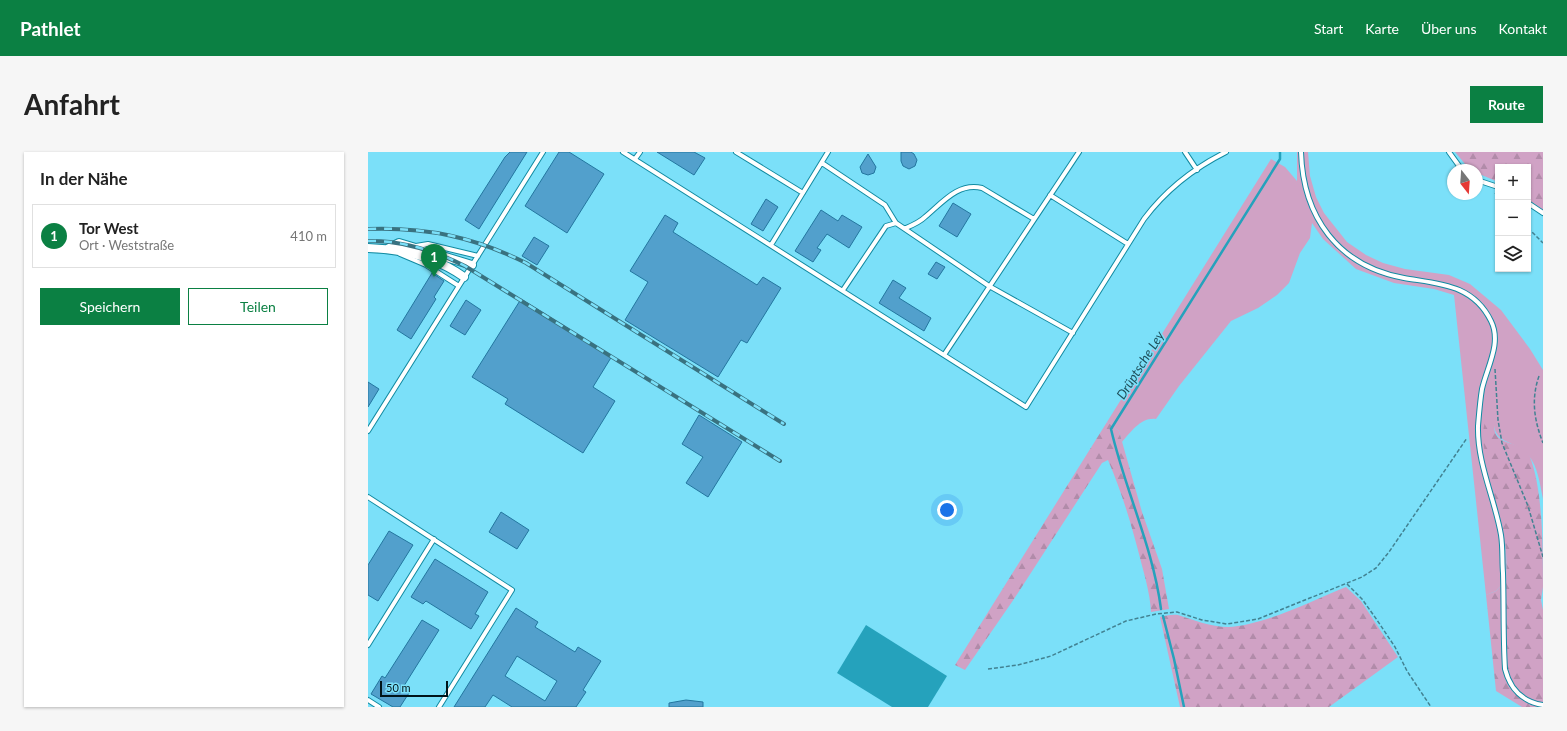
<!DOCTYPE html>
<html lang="de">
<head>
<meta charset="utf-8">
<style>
	:root { --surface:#fff; --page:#f6f6f6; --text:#222; --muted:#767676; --line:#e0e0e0; --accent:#0b8043 }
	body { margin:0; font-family:Lato,sans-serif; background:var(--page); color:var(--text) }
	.controls { position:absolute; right:12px; top:12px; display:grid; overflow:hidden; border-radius:0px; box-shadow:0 1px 3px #0004 }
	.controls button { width:36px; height:36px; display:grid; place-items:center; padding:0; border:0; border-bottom:1px solid var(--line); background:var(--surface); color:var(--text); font:20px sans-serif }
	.compass { position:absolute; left:1079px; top:12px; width:36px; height:36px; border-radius:50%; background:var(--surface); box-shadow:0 1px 3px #0004; rotate:163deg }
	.scale { position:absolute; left:12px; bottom:10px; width:68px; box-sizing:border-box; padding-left:4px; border:2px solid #001419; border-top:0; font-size:11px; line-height:14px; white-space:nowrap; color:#001419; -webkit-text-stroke:3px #7be0f9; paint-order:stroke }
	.you { position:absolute; left:579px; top:358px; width:14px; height:14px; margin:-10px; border:3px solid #fff; border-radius:50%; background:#1a73e8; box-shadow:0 0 0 6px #1a73e833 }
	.badge { display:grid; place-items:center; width:26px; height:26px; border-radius:50%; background:var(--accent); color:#fff; font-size:13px; font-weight:700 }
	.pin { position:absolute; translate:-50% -33px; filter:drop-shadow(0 1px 2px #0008) }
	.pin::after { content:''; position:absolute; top:21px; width:14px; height:12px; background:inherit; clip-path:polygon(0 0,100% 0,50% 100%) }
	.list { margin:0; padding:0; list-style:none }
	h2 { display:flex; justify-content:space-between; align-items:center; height:52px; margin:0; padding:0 16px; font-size:17px }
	h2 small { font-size:13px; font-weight:400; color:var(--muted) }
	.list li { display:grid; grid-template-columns:26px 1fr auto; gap:12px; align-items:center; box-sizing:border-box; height:64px; margin:0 8px 8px; padding:0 8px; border:1px solid var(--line); border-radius:0px }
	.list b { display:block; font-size:15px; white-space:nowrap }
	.list p { margin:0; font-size:13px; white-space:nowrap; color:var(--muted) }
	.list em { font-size:13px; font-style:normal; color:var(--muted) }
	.actions { display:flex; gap:8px; padding:12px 16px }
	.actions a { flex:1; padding:9px 0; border:1px solid var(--accent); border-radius:0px; text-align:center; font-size:14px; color:var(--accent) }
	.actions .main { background:var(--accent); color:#fff }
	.icon { flex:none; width:22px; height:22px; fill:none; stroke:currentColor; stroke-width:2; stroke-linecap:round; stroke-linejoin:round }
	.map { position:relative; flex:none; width:1175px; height:555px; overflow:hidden; border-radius:0px }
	header { display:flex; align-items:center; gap:24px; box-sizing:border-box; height:56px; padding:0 20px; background:var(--accent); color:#fff }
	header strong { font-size:19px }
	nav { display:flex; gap:22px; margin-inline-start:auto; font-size:14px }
	.intro { display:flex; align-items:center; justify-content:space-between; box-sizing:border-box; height:96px; padding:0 24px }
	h1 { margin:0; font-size:28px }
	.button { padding:10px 18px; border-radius:0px; background:var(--accent); color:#fff; font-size:14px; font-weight:700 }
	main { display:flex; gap:24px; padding:0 24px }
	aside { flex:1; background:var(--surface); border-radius:0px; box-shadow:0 1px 3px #0004 }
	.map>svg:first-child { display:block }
</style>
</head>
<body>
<header>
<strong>Pathlet</strong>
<nav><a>Start</a><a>Karte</a><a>Über uns</a><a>Kontakt</a></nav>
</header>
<div class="intro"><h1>Anfahrt</h1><a class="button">Route</a></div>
<main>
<aside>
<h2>In der Nähe<small></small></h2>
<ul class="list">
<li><span class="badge">1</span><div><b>Tor West</b><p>Ort · Weststraße</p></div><em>410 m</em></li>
</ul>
<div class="actions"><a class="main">Speichern</a><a>Teilen</a></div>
</aside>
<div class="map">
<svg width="1175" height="555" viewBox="0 0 1175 555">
	<defs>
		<pattern id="forest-firs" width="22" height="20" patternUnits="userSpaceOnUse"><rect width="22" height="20" fill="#d0a2c5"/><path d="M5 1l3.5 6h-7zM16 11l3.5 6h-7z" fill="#b18ba9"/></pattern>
	</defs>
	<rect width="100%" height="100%" fill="#7be0f9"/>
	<!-- grass -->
	<path fill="#d0a2c5" d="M929,0h11l2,24 6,21 8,16 23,29 19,13 17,8 22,6 44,6 21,9 31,26 29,39 13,21v129c-3,-14 -5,-33 -15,-44 -12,-15 -31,-10 -34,-29l5,83 6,28 2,42 -11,12 -10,4 -32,-300 -20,-6 -40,-6 -38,-14 -33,-30 -11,-16 -2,15 -10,15 -11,30 -12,12 -19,13 -27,13 -52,65 -23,33c-15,-2 -25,13 -34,23l-3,-11 -12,-9 164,-263 14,8 12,14z"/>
	<!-- forest -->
	<path fill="url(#forest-firs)" d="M1087,0h88v58l-15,-10v-33h-30v15l-21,-9v-3h-7z
		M1120,267l4,2c2,6 2,13 7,17 10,8 22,4 31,19 13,33 13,92 13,130l-2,13 2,10v97h-21l-26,-16 -10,-96 10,-4 11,-12c-1,-14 0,-29 -3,-43 -3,-20 -32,-106 -16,-117z
		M739,270l12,9 23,81 20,57 7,40 -18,3c-1,-20 -7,-38 -12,-58 -8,-31 -18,-64 -31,-94l-6,3 -88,136 -49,71 -10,-5z
		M978,435l15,14 37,56 -69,50h-149l-20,-90c5,-1 12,-3 18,-2 16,5 33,12 50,12 34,-1 86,-27 118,-40z"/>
	<!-- water -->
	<path fill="#25a2bc" d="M498,473l81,51 -19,31h-36l-55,-34z"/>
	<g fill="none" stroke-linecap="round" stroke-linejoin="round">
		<!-- stream -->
		<path stroke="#25a2bc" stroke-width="2.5" d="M793,457c-8,-62 -36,-119 -50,-180l169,-270v-7
			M795,464l11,43 10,48"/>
	</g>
	<!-- building -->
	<path fill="#52a0cc" stroke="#23769f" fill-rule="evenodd" d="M142,0h17l-48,77 -14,-9 40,-63z
		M191,0h10l35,22 -37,59 -42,-27z
		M289,0h37l11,6 -11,17z
		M533,0h10l3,2 3,6 -2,6 -6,3 -6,-3 -2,-5z
		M500,2l8,13 -2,6 -6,2 -6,-2 -2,-6z
		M398,47l12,8 -15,24 -12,-7z
		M585,51l18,11 -14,23 -18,-11z
		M453,58l17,11 4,-6 20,12 -13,21 -22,-14 -10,14 4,2 -8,12 -18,-11z
		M297,63l13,8 -5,9 57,36 27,17 6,-8 18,11 -34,55 -6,-3 -23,37 -93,-57 23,-38 -18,-11z
		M166,85l15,9 -12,19 -15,-9z
		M568,110l9,5 -8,12 -9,-5z
		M64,121l12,8 -10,16 2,2 -25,40 -14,-9z
		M525,128l13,8 -7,10 32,20 -7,13 -45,-28z
		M153,147l91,57 -19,31 22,14 -32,52 -78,-49 3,-5 -36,-22z
		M98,148l15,10 -16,25 -15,-9z
		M0,230l11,7 -11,18z
		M331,263l43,27 -34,55 -22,-14 17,-26 -21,-13z
		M133,360l28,18 -12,19 -28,-17z
		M21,379l24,14 -35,56 -10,-6v-30z
		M67,407l53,33 -13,22 4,2 -8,13 -45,-28 -3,3 -12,-7z
		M148,456l22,14 -3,5 40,25 3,-5 23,14 -18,29 3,2 -10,15h-64l-19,-12 -8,12h-31zM149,504l40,25 -12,20 -40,-25z
		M54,468l17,10 -37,59 7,4 -9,14h-7l-22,-13 11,-18 3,2z
		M318,548l17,2v5h-34v-4z"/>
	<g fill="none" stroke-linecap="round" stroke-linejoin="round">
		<defs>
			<path id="service" d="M255,0l403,255 118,-188c21,-28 50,-51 82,-67
				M368,0l67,41
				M817,0l12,18
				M933,0c2,65 37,114 103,126 35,6 69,6 87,43 11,22 -4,46 -9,68 -2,12 -3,25 -4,37 -1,38 17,73 23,109 2,13 1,26 2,38 1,32 0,64 2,96 5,20 18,33 38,36
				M1081,0l13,18
				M267,7l5,-7
				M454,11l63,42 11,18
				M1109,28l21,7
				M682,43l78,49
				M1160,51l15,10
				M538,76c7,-3 14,-6 19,-11 17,-14 33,-35 57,-29l52,31
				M403,93l57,-93
				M48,94l12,-2 50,12
				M32,102l26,11 33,21
				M475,138l43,-64 10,-3 93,63 84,47
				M576,203l135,-203
				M0,279l175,-279
				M0,345l144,93 -73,117
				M0,493l66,-106
				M0,548l11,7"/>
			<path id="minor" d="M0,96c35,1 68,9 96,29
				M19,97l12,-6 73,22"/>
		</defs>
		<!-- service casing -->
		<use href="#service" stroke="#128ba2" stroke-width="6"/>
		<!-- minor casing -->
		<use href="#minor" stroke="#128ba2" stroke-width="10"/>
		<!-- path -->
		<path stroke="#428292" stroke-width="1.5" stroke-dasharray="4 2" stroke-linecap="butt" d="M1127,41l3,3
			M1160,76l15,15
			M1127,217l3,51 4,23 26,63 15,51
			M1171,224c-8,23 -5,44 4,67
			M979,432l15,15 15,21 18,27 12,24 24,36
			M620,517l30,-4 33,-9 75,-35 30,-7 21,-2 25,8 25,4 31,-5 104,-42 14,-9 13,-16 78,-114"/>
		<!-- service -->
		<use href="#service" stroke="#fff" stroke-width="4"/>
		<!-- minor -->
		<use href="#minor" stroke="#fff" stroke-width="8"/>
		<defs>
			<path id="rail" d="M0,77c59,-2 106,8 158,34l258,161
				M0,89c34,-1 67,10 97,25l315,195"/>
		</defs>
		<!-- rail casing -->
		<use href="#rail" stroke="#397280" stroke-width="4"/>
		<!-- rail -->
		<use href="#rail" stroke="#7be0f9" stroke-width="2.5" stroke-dasharray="8" stroke-linecap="butt"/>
	</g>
	<g text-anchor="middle" stroke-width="3" stroke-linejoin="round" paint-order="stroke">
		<!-- water labels -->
		<g font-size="13" font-style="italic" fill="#1e4f5b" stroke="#7be0f9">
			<text transform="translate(772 213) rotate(-58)" y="5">Drüptsche Ley</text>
		</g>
	</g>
</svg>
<div class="controls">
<button>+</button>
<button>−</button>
<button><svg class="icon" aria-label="layers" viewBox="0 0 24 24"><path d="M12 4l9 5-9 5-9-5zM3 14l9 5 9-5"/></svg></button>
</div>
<svg class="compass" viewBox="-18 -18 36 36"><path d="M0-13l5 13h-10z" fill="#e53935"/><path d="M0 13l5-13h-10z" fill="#767676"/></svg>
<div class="scale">50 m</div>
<div class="you"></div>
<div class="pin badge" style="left:66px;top:125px">1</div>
</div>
</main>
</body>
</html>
